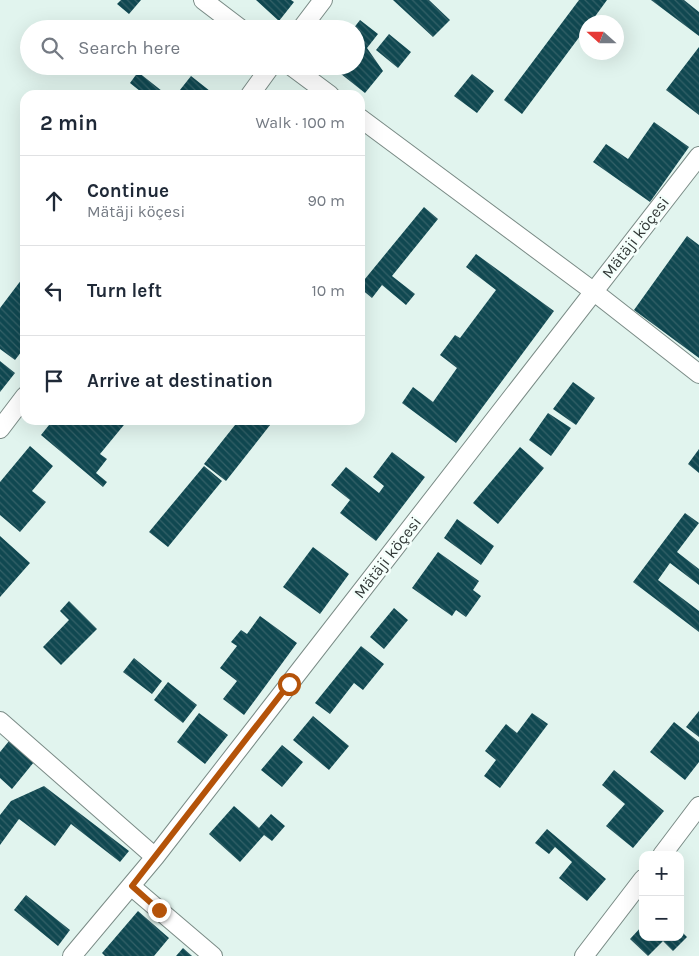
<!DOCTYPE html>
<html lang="en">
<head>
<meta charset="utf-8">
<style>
	:root { --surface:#fff; --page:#f6f6f7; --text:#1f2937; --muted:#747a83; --line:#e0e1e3 }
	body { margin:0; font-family:Karla,sans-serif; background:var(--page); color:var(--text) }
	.controls { position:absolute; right:15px; bottom:15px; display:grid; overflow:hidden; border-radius:10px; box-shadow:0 5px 20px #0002 }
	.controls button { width:45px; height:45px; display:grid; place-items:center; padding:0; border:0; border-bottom:1px solid var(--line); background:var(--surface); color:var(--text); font:25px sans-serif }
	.compass { position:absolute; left:579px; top:15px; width:45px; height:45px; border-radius:50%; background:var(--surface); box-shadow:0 5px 20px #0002; rotate:291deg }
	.stop { position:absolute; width:15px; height:15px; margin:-11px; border:4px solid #b45309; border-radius:50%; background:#fff }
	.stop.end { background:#b45309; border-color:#fff; box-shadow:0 1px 5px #0008 }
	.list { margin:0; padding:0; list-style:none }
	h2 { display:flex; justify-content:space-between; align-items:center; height:65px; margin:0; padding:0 20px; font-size:21px }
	h2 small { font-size:16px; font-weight:400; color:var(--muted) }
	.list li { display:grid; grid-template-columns:32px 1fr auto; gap:15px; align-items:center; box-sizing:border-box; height:90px; padding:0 20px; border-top:1px solid var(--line) }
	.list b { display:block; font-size:19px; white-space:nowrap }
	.list p { margin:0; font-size:16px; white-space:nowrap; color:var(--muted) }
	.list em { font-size:16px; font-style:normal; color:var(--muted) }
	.icon { flex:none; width:28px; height:28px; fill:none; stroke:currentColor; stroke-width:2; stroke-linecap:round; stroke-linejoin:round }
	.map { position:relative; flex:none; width:699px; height:956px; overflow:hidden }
	.search { position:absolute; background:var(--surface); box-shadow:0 5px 20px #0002; left:20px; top:20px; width:345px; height:55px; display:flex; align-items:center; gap:12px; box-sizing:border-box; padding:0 18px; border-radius:28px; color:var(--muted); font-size:19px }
	.panel { position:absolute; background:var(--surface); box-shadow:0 5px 20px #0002; left:20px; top:90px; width:345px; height:335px; border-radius:15px }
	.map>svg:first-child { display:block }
</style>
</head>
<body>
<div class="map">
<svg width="699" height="956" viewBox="0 0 699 956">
	<defs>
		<pattern id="building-back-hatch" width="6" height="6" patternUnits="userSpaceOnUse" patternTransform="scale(1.25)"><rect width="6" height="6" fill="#104851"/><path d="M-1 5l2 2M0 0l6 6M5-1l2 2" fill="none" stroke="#346168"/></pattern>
	</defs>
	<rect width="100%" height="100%" fill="#e1f4ee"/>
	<!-- building -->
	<path fill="url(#building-back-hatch)" d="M121,0h20l-12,14 -12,-10z
		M256,0h35l3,2 -15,19z
		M393,0h36l21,20 -17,17z
		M579,0h28l-16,22h-5v6l-64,86 -18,-14z
		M651,0h33l15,12v24z
		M360,20l18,14 -11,14 16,23 -18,22 -34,-27h25v-37h-3z
		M389,34l22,18 -13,16 -22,-18z
		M699,47v68l-33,-25z
		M138,72l29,23h-22l-15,-12z
		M472,74l22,17 -17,22 -23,-17z
		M191,76l24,19h-39z
		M654,122l35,25 -39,55 -57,-40 13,-18 22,15z
		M424,207l14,12 -46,57 23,18 -9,11 -24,-20 -10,13 -12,-10v-3z
		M687,236l12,9v113l-65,-48z
		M476,254l78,57 -98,132 -54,-40 11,-16 20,15 24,-34 -17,-13 15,-20 5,3 36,-48 -30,-23z
		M25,275v72l-10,13 -15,-11v-41z
		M0,361l15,12 -15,19z
		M573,382l22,16 -19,27 -23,-16z
		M548,413l23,15 -20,28 -22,-16z
		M53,420h75l-28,34 7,5 -11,14 11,9 -4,5 -62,-52z
		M239,420h35l-48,61 -22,-17z
		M30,446l23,20 -21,25 14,11 -26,30 -20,-17v-33z
		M520,447l24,21 -46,56 -25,-21z
		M699,449v24l-11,-9z
		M392,452l33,25 -49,64 -36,-28 10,-13 -19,-15 15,-18 33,26 5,-7 -11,-9z
		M204,466l18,15 -54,66 -19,-15z
		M685,513l14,10 -22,29 22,17v16l-29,-22 -12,17 41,31v21l-66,-50z
		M457,519l37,27 -13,19 -37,-27z
		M0,536l30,27 -30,34z
		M313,547l36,27 -29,40 -37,-27z
		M438,552l41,29 -6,9 8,6 -15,21 -10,-7 -4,6 -40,-28z
		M69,601l28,28 -36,36 -18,-18 26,-27 -9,-9z
		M394,608l14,12 -24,29 -14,-12z
		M260,616l37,27 -53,72 -21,-16 14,-18 -17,-13 17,-22 -6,-4 10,-12 6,4z
		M361,646l23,18 -21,26 -9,-7 -24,31 -15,-11z
		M134,658l28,23 -10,13 -29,-22z
		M168,682l29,23 -14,18 -29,-23z
		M699,711v26l-13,-10z
		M199,713l29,22 -23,29 -28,-22z
		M532,713l16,11 -48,64 -16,-12 12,-16 -11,-9 21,-27 11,9z
		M313,716l36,30 -20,24 -36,-30z
		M674,722l25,20v20l-14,18 -35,-28z
		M9,741l25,21 -22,27 -12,-11v-26z
		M282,745l21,17 -21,25 -21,-17z
		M614,770l50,41 -31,37 -27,-22 19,-22 -23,-19z
		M44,786l85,65 -9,11 -49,-38 -16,22 -36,-27 -19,26v-30l11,-14z
		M234,806l25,22 12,-14 14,12 -13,15 -8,-6 -24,27 -31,-28z
		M547,829l59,50 -19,22 -28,-23 13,-16 -17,-15 -6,7 -14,-11z
		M26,895l44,35 -12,16 -44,-36z
		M138,911l31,27 -15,18h-49l-3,-3z
		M643,925v12h37v-7l7,7 -14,14 -10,-10 -15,15 -18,-17z
		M183,948l9,8h-16z"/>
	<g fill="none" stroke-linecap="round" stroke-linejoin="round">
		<defs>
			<path id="minor" d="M203,0l38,29
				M301,29l22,-29
				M291,66l39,29
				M250,95l21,-29
				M360,118l233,173 106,83
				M0,429l25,-33
				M0,721l155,136
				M662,855l37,-49
				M132,887l81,69
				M72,956l83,-99 544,-701
				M584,956l59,-77"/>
		</defs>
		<!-- minor casing -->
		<use href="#minor" stroke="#7a8b86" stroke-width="20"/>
		<!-- minor -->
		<use href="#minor" stroke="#fff" stroke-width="18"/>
	</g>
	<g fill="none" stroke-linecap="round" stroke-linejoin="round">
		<!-- route -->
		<path stroke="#b45309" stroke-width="6" d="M159,910l-27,-24 157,-202"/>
	</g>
	<g text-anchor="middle" stroke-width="5" stroke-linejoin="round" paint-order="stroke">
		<!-- street labels -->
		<g font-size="16" fill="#323937" stroke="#f4fffb">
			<text transform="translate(635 237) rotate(-52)" y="6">Mätäji köçesi</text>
			<text transform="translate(387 557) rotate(-52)" y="6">Mätäji köçesi</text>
		</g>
	</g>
</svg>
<div class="controls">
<button>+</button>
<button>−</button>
</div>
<svg class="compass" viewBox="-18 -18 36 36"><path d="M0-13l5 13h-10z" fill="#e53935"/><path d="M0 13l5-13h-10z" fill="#747a83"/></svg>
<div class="stop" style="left:289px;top:684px"></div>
<div class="stop end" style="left:159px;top:910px"></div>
<div class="search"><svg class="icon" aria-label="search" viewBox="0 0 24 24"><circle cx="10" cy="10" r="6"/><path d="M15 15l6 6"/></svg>Search here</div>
<section class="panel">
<h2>2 min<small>Walk · 100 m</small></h2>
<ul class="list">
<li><svg class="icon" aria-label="ahead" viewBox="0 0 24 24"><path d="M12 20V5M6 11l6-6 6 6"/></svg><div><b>Continue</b><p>Mätäji köçesi</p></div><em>90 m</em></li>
<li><svg class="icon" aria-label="left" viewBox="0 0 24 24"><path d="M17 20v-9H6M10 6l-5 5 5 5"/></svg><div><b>Turn left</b></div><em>10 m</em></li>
<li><svg class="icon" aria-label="arrive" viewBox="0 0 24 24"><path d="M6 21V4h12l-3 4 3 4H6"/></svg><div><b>Arrive at destination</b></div></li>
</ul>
</section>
</div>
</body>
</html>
